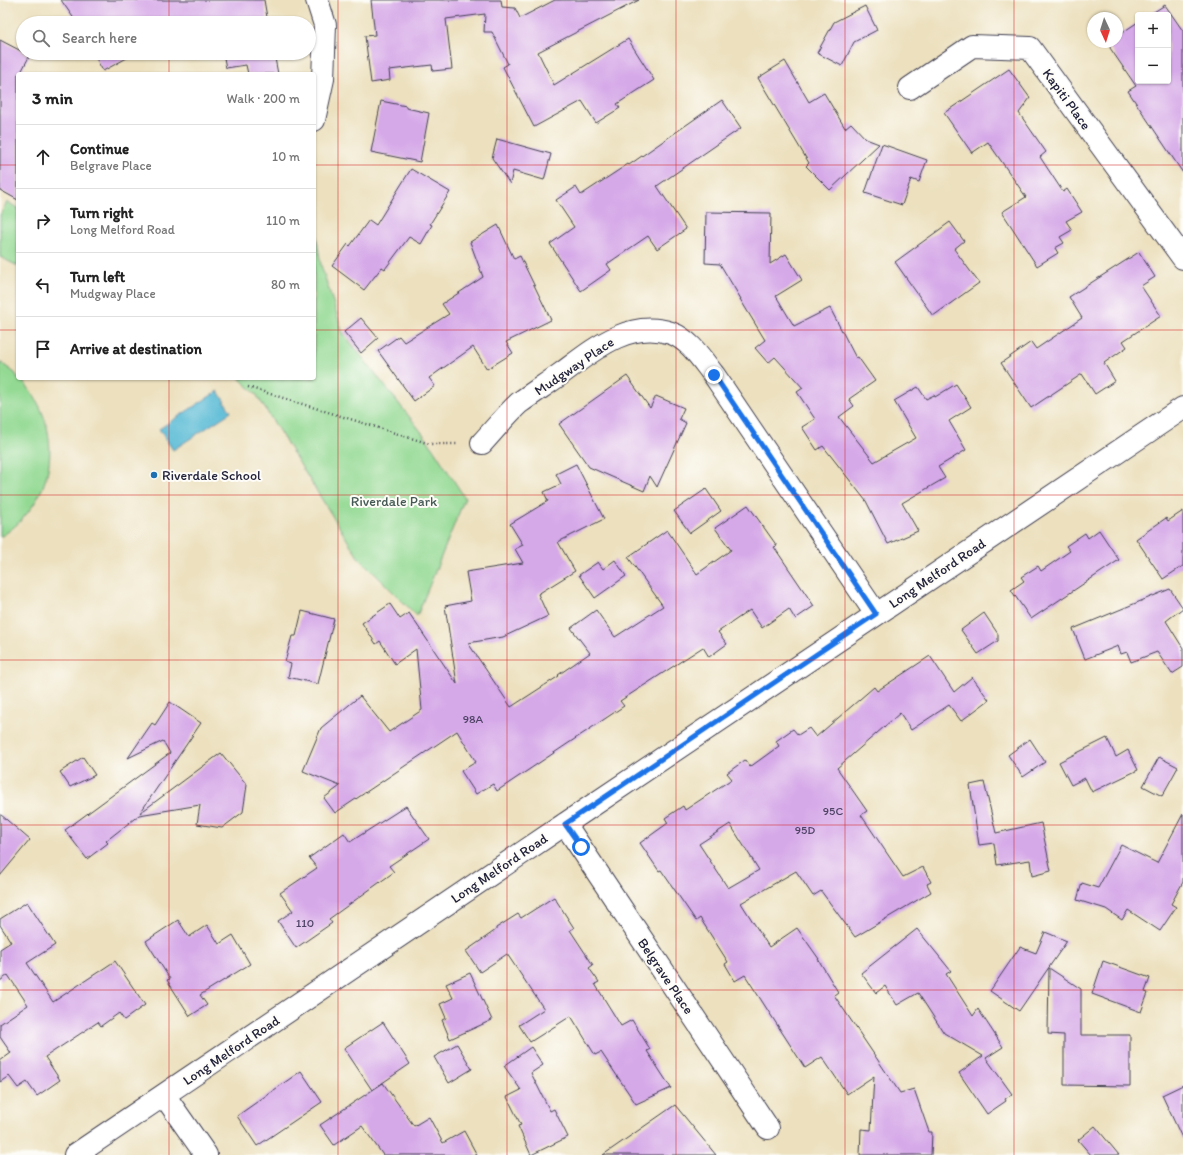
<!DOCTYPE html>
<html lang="en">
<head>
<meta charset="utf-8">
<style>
	:root { --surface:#fff; --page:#f6f6f6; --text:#222; --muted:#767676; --line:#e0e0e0 }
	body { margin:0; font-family:Itim,sans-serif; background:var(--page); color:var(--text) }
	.controls { position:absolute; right:12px; top:12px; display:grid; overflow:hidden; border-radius:4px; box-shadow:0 1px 3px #0004 }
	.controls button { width:36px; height:36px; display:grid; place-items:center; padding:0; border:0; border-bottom:1px solid var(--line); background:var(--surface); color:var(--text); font:20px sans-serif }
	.compass { position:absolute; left:1087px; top:12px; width:36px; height:36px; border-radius:50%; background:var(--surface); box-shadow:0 1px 3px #0004; rotate:176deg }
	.stop { position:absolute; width:12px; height:12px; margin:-9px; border:3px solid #1a73e8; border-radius:50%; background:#fff }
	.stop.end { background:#1a73e8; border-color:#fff; box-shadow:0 1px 4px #0008 }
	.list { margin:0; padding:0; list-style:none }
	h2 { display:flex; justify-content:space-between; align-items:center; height:52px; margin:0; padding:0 16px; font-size:17px }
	h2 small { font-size:13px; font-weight:400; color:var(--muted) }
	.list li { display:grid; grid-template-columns:26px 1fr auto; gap:12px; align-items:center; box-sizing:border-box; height:64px; padding:0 16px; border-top:1px solid var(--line) }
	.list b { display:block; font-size:15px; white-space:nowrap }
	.list p { margin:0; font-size:13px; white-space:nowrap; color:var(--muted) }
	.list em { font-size:13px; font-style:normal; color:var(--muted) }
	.icon { flex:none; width:22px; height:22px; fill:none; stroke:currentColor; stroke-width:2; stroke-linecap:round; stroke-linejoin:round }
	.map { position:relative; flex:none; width:1183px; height:1155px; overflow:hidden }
	.search { position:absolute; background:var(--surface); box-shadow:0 1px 3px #0004; left:16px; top:16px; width:300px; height:44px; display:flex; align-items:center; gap:10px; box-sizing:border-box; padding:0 14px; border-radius:22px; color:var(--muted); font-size:15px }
	.panel { position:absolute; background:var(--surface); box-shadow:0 1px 3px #0004; left:16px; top:72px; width:300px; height:308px; border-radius:4px }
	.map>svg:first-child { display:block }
</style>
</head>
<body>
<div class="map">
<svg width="1183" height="1155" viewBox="0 0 1183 1155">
	<rect width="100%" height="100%" fill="#fdfcf7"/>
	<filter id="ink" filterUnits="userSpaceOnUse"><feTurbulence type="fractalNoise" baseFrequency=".025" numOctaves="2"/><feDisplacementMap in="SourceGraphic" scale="8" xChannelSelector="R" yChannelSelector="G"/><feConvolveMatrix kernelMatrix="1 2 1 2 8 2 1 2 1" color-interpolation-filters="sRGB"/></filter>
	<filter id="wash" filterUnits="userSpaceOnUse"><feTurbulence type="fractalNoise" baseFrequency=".012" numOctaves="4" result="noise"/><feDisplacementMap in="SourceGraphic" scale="16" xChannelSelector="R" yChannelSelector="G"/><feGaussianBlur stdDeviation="0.9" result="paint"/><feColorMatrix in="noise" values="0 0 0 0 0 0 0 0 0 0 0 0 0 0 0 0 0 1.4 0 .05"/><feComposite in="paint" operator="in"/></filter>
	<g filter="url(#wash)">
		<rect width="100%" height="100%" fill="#ece0be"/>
		<!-- green -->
		<path fill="#93d993" stroke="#5a7e67" d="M7,202l11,6v58l-18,-9v-42z
			M314,220l7,45 22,68 84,106 38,59 -48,118 -59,-59 -102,-163 -17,-16h75z
			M0,362l15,11 3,5h2c37,39 41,98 4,139 -7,8 -15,15 -24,20z"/>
		<!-- water -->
		<path fill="#57bad5" stroke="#3c6e88" d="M218,391l13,21 -58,38 -14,-21z"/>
		<g id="blocks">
			<!-- building -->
			<path fill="#d5a8e8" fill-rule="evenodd" d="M61,0h203l4,23h-191z
				M371,0h130l1,7 13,1 5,10 35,-18h84l-101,52 16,33 74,-46 26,41 -37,24 3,4 -24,15 -14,-22 -48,26 -31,-60 5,-3 -16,-32h-8l1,-18 -39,5 6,50 -19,2 -1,-6 -43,5 1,10 -19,3 -6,-47 10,-1z
				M1165,5l18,26v142l-55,-82 8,-5 -26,-38v-6h7v-6l21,-14v59h30v-66h-19z
				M865,6l12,24 -23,12 -12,24 -25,-13 17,-31z
				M0,40l23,12v1l7,2 -10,19h-2v126l-18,-10z
				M93,53h43l-33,18z
				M223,53h51l4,21h-30l-2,-9 -20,3z
				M785,61l24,41 15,-9 21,35 6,-5 15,16 13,5 -49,46 -24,-24 3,-3 -51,-85z
				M1009,69l21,29 -11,15 27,39 -6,5 23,35 4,-3 15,23 -16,9 6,9 -12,7 4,6 -9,5 3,5 -21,13 -35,-54 24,-15 -38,-55 -16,11 -28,-40z
				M722,100l19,28 -84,58 29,43 -29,20 -9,-13 -41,28 4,6 -30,21 -31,-47 24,-17 -18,-27 20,-13 5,8 47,-31 1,1z
				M381,101l25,5v2l23,5 -9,49 -49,-10z
				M497,139l54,15 -7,26 -31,-9 -3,13 -18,-26z
				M882,144l45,16 -8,22 -8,-3 -9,26 -37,-12z
				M411,169l39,23 -20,32 2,1 -11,19 -12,-7 -24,32 -3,-2 -18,23 -32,-24 16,-22 2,2 19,-26 7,5z
				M706,212l65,1 -1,51 16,-10 16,26 -26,16 18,30 36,-18 26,50 2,-1 17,24 -26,18 5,7 -15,11 35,45 42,-24 -22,-37 24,-14 8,12 8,-4 1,2 21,-13 15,23 -22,14 17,29 -28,17 7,11 -43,25 16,28 -30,13 -22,-43 -43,-55 -6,4 -15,-23 13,-8 -18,-27 6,-4 -28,-31 -7,6 -13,-15 10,-8 -25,-41h1l-21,-35 -15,-1z
				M950,222l14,19 -10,8 25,34 -46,33 -38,-54z
				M498,225l16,34 6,-3 31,64 -45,22 7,11 -26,16 -14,-22 -44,31 6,8 -21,15 -36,-50 21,-15 5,6 45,-28 -7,-10 41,-27 -13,-35z
				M1139,252l16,25 -14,9 20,30 -38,25 4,6 -23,16 11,18 -20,13 -13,-20 -51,34 -30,-45 30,-21 5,7 46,-31 -13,-21z
				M361,318l17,20 -17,15 -17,-21z
				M627,376l23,32 6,-12 28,12 -5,11 7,4 -29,64 -7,-11 -6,15 -55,-24 -30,-43z
				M576,464l28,55 -46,23 17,29 -37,23 10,22 -45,21 -35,6 43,64 48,-31 -1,-1 32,-22 -19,-25 25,-18 19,27 48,-31 -35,-49 39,-27 30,44 34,-24 -16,-22 33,-23 29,41 -3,1 40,59 -19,13 -6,-10 -27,19 -12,-18 -32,22 9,12 -18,13 -6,-10 -83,54 4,5 -127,85 -4,-7 -17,10 -15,-23 15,-9 -19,-31 -122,82 -11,-15 16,-12 -37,-15 18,-43 39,-32 29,36 33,-22 -6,-61 -21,15 -15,-23 -4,3 -14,-21 28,-19 10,15 9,-6 48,71 -12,-78 26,-5 -5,-29 57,-9 -8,-14 8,-4 -13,-21 38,-23 -4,-9 17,-8 -5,-10z
				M706,489l15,22 -31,22 -16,-22z
				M1183,511v55l-20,13 -27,-40 30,-21 2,3z
				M1099,530l20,30 -88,59 -20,-29 13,-9 -3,-4 17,-11 3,5 29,-20 -4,-5 19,-13 3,5z
				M615,560l11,16 -31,22 -16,-23 19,-13 5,7z
				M1170,589l13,19 -17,13 17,27v19l-11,7 -15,-22 -26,10 -4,-10 -6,2 -3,-8 -33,13 -12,-30z
				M302,611l32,8 -16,65 -30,-7 3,-13 -6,-2 7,-26h4z
				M984,613l14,21v7l-20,13 -17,-24z
				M930,656l24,36 18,-15 17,23 -28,21 -12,-16 -38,25 -11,-17 -63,55 30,43 -6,4 42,62 20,-10 8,15 -4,2 4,8 -76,45 -34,-46 -8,5 -17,-25 -55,32 28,44 28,-19 22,31h-1l20,33 -4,3 66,98 14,-4 15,43h3l-1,23h-71l1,-26 10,1 3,-54 -27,18 -25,-37 -17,11 -60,-93 -10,6 -10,-17 3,-2 -28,-44 -4,3 -35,-51 -2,1 -19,-28 28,-20 -3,-5 18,-12 2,4 47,-31 -5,-6 18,-13 5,7 29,-21 -3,-5 17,-12 5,6 11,-7 7,9 58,-50 3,4zM730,824l29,46 -31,18 -29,-44z
				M170,702l31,21 -61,90 81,-60 26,32 -4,27 -21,16 -25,-4 3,-19 -61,10 -33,26 2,2 -21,16 -22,-29 105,-77 -7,-12 -35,17 24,-35 3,2z
				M1107,738l9,19 12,-7 10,20 -46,22 -7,-14 -14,7 -12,-23z
				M1030,739l15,23 -22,15 -15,-22z
				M83,757l12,18 -25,12 -10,-15z
				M1159,757l19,10 -16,29 -19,-10z
				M984,782l12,51 45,-10 10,48 -19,5 -2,-16 -33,5 -3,-22 -15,2 -9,-60z
				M406,806l23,33 -40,27 5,6 -65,47 3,4 -36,25 -18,-27 15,-10 -13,-18 37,-25 -8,-10 35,-25 6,9z
				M0,814l30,26 -30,36z
				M1183,814v68l-12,22 5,3 -16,24 -32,-21 -6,10 -16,-11 -29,-9 5,-17 16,5 23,-43 36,18z
				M554,897l20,31 -4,2 23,35 -4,3 10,14 -4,2 26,42 11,-6 18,29 -3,2 24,37 -35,16 -35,-52 -6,3 -24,-39 -41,26 -11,-17 25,-16 -37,-55 -27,18 -14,-21 30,-21v-2l22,-14 3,4z
				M27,902l28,43 -28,18 26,39 62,-41 30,44 -21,15 -5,-7 -18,13 -3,-4 -53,35 15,23 -23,16 -10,-14 -9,6 -9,-12 -9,6v-21l11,-8 -11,-16v-13l28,-19 -20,-30 -8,6v-32l11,-7 -11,-17v-6z
				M178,920l11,17 18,-12 12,19 14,-9 17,29 -50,31 7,10 -17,11 -23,-36 3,-1 -24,-38z
				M917,929l34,42 -5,3 27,42 5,-7 25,38 -17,11 26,36 -7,5 1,2 -19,13 -28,-41 24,-17 -39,-23 -26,-40 -21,12 -12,-19 -9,7 -15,-20z
				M1045,932l22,9 -48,70 -29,-20 30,-44 16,6z
				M1103,961l47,17 -5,14 3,1 -7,19 -49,-18z
				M1049,968l32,21v46h49v51l-66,-1v-50l-16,-1z
				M470,973l22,47 -42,19 -8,-19 4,-2 -6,-14 13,-6 -7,-14z
				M383,1022l27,42 -38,26 -28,-42z
				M457,1044l15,25 -23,14 -15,-26z
				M531,1047l12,18 -12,8 19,38 4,-2 14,28 -37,18 -13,-29 3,-1 -14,-28 14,-7 -17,-24z
				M301,1071l21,31 -65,44 -20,-30z
				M383,1083l31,43 15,-9 14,26 21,-12 13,24h-94l-21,-29 -28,19 -14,-20z
				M1183,1085v55l-21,-45z
				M675,1105l41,50h-113z
				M1095,1126l24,29h-28l-13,-15z"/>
		</g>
	</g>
	<g filter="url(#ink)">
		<use href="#blocks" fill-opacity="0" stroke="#403e4f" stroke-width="1"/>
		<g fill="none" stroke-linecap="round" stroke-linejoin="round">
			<defs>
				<path id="minor" d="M910,88l62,-42 58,2 153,210
					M314,120l9,-41 2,-54 -8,-25
					M482,443c12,-13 24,-28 37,-40 14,-10 29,-20 43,-30 31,-23 67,-54 109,-40 19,7 31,27 43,42l162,239
					M565,824l203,304
					M164,1095l42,60
					M75,1155l490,-331 618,-416"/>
			</defs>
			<!-- minor casing -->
			<use href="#minor" stroke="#403e4f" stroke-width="24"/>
			<!-- path -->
			<path stroke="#403e4f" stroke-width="2.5" stroke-dasharray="1 3" stroke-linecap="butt" d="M248,387l182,57h29"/>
			<!-- minor -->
			<use href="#minor" stroke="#fff" stroke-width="22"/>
		</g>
	</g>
	<g fill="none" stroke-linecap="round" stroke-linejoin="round" filter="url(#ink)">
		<!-- route -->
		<path stroke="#1a73e8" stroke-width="5" d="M581,847l-16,-23 311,-210 -162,-239"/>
	</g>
	<!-- grid -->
	<path fill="none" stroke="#d62828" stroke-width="1" stroke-opacity="0.55" d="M169,0v23M338,0v1155M507,0v1155M676,0v1155M845,0v1155M1014,0v1155M169,53v21M0,165h18M314,165h869M0,330h18M314,330h869M169,378v777M0,495h1183M0,660h1183M0,825h1183M0,990h1183"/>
	<!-- markers -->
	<circle fill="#1f6fb2" stroke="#fdfcf7" stroke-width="1.5" cx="154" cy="475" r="4"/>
	<g text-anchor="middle" stroke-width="4" stroke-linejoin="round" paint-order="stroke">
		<!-- number labels -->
		<g font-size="12" fill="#4f4466">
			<text x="473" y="723">98A</text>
			<text x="833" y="815">95C</text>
			<text x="805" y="834">95D</text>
			<text x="305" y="927">110</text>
		</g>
		<!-- street labels -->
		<g font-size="14" fill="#22223b" stroke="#fdfcf7">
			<text transform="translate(1067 99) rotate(54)" y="5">Kapiti Place</text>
			<text transform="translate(574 366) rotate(-34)" y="5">Mudgway Place</text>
			<text transform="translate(937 573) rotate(-34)" y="5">Long Melford Road</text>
			<text transform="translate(499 868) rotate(-34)" y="5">Long Melford Road</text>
			<text transform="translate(666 976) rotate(56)" y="5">Belgrave Place</text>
			<text transform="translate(231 1050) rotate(-34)" y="5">Long Melford Road</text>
		</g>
		<!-- poi labels -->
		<g font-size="14" fill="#22223b" stroke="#fdfcf7" text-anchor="start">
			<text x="162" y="480">Riverdale School</text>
		</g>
		<!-- park labels -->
		<g font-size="14" fill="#445955" stroke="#fdfcf7">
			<text x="394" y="506">Riverdale Park</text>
		</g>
	</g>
</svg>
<div class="controls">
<button>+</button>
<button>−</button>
</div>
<svg class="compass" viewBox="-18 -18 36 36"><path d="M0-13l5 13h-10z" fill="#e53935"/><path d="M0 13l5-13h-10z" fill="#767676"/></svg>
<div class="stop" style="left:581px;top:847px"></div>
<div class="stop end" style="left:714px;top:375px"></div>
<div class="search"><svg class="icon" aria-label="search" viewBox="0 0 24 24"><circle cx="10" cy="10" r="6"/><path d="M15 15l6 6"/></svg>Search here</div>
<section class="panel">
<h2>3 min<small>Walk · 200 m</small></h2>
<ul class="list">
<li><svg class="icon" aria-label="ahead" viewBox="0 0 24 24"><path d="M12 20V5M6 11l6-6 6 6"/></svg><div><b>Continue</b><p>Belgrave Place</p></div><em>10 m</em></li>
<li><svg class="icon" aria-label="right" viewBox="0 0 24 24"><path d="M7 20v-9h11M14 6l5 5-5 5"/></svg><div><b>Turn right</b><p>Long Melford Road</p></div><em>110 m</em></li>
<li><svg class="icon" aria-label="left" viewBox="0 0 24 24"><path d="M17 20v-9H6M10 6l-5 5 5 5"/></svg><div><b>Turn left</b><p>Mudgway Place</p></div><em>80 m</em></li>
<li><svg class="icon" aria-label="arrive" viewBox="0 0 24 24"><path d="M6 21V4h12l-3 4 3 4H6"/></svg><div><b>Arrive at destination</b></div></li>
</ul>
</section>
</div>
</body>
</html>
